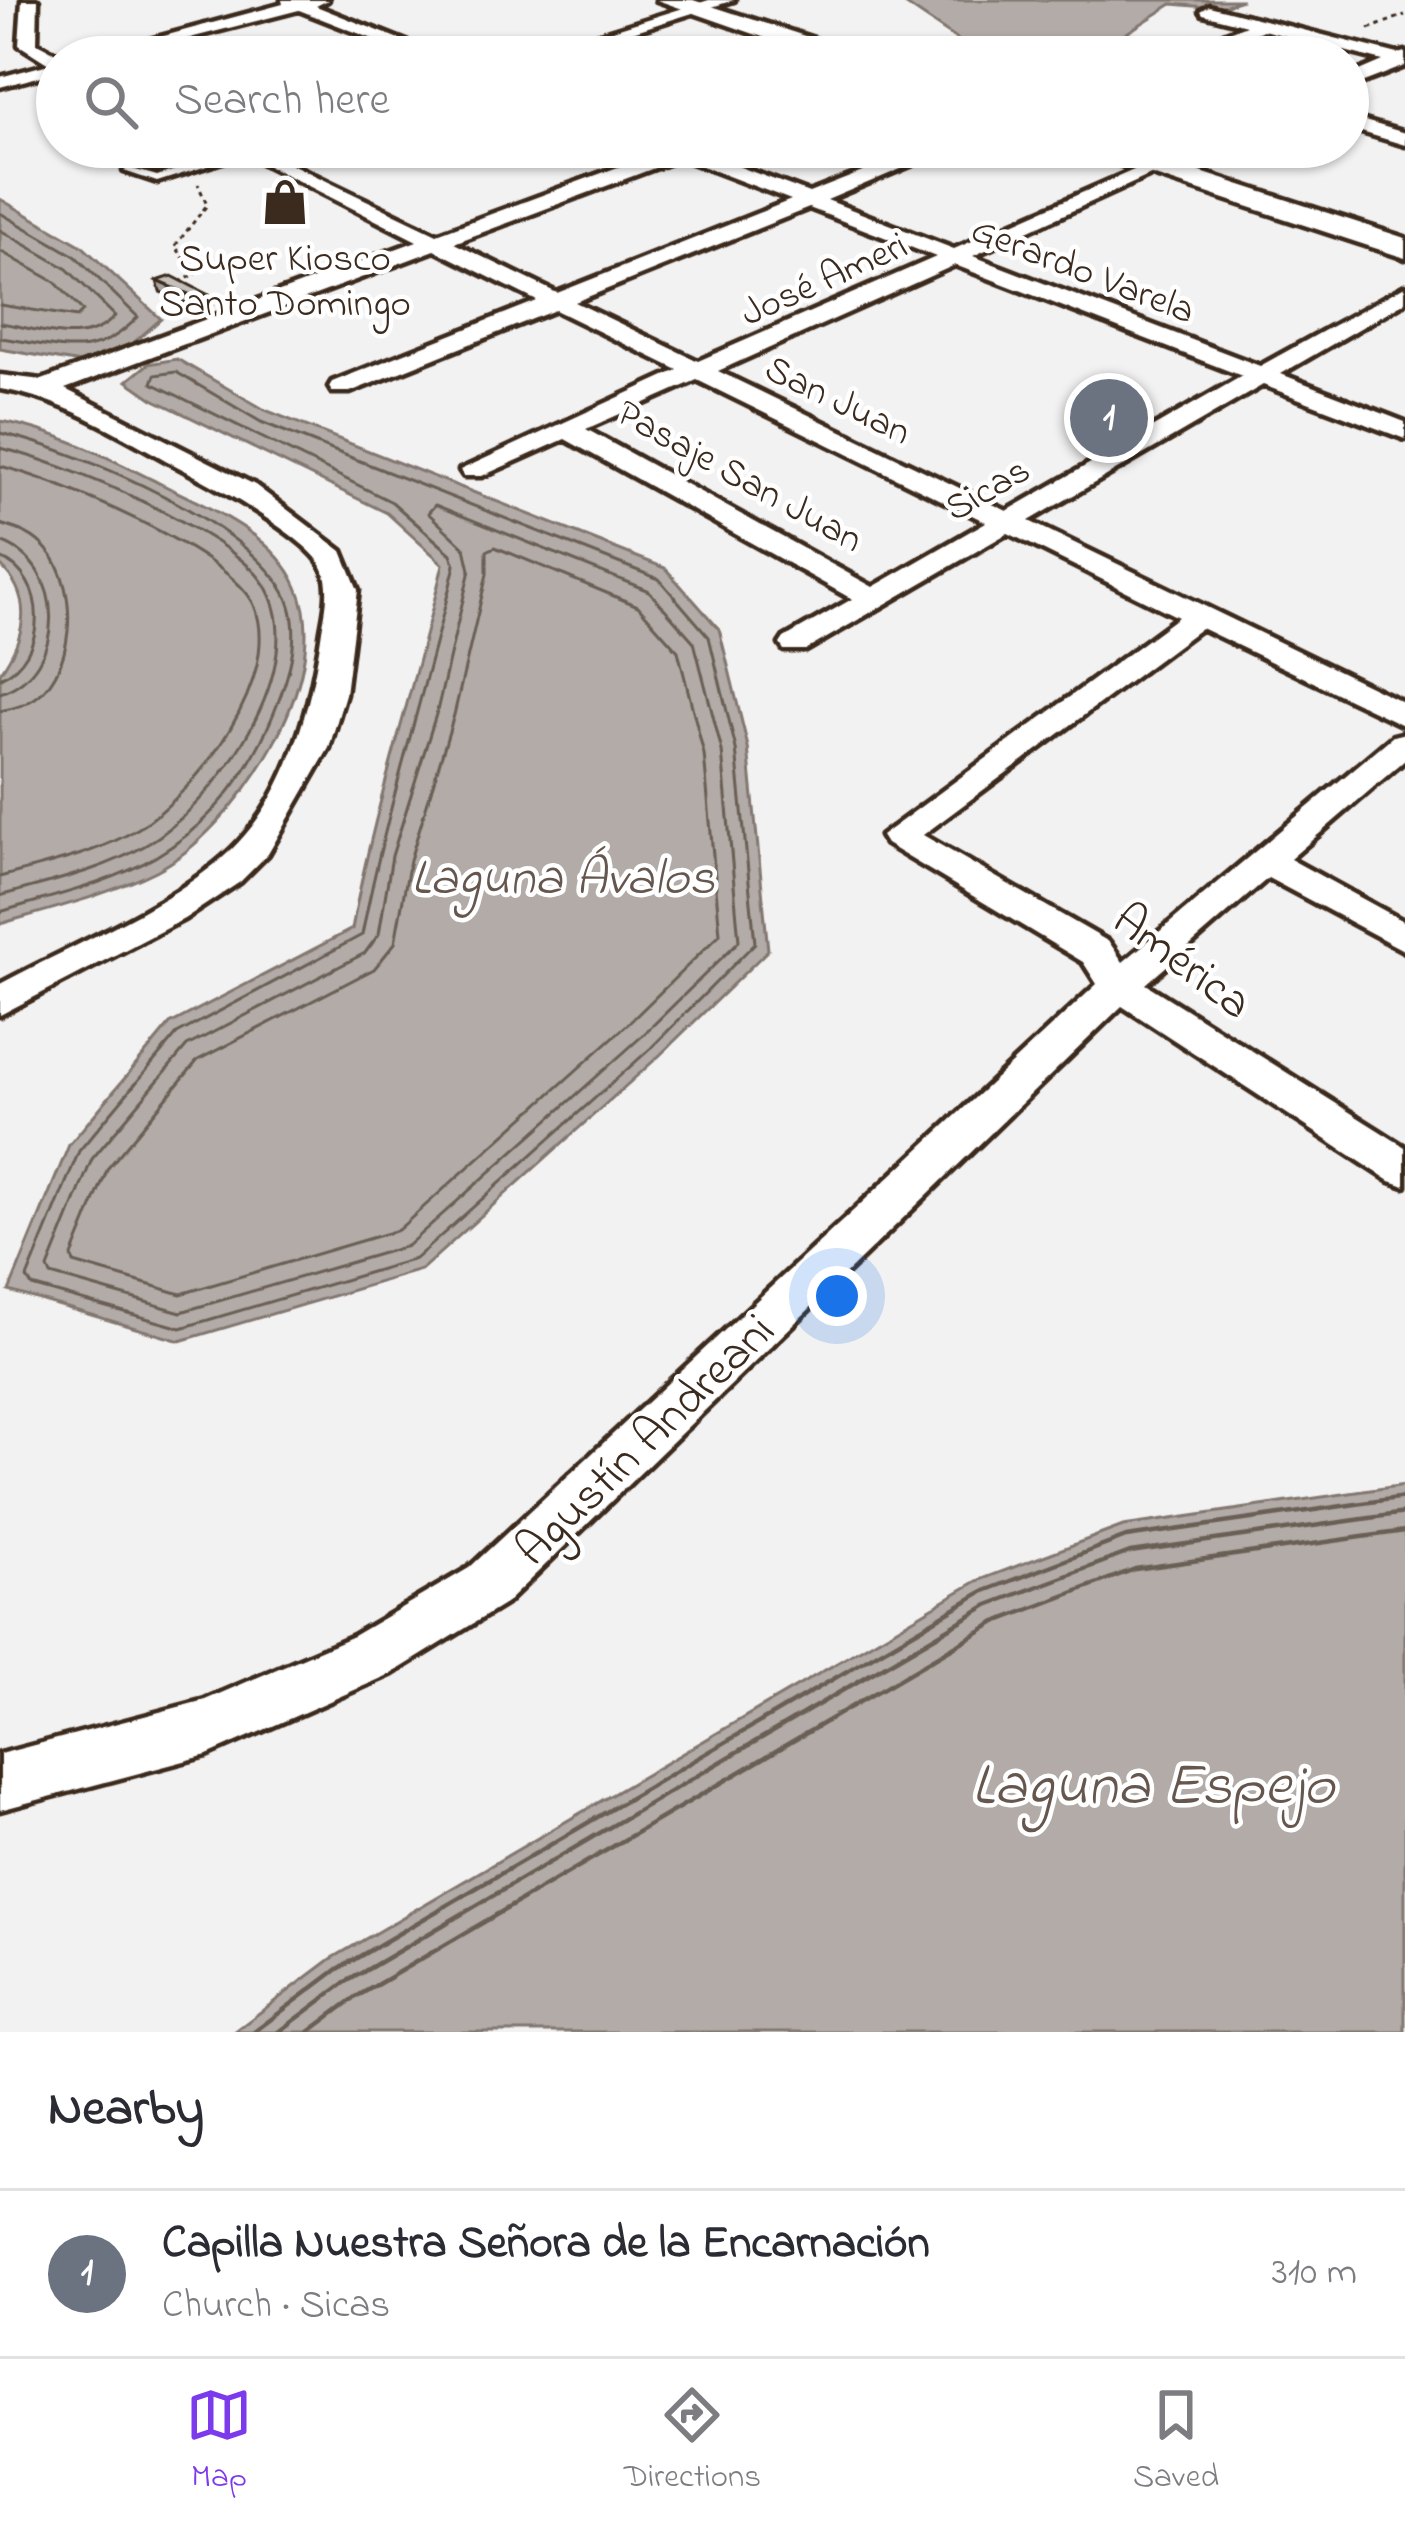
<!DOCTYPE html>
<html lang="en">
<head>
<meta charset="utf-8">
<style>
	:root { --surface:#fff; --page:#f2f2f3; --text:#2b2b33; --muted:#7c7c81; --line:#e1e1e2; --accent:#7c3aed }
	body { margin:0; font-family:"Indie Flower",sans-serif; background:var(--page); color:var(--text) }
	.you { position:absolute; left:837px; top:1296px; width:42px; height:42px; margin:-30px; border:9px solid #fff; border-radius:50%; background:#1a73e8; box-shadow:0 0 0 18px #1a73e833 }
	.badge { display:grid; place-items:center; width:78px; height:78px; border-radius:50%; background:var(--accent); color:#fff; font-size:39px; font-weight:700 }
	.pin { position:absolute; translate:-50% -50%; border:6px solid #fff; box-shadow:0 3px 12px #0006 }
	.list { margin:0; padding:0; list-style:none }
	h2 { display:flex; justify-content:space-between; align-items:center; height:156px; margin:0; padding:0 48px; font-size:51px }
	h2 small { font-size:39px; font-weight:400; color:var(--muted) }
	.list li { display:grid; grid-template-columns:78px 1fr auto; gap:36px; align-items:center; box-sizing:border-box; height:168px; padding:0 48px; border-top:3px solid var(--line) }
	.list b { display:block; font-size:45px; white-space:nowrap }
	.list p { margin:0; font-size:39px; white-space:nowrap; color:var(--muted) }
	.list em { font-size:39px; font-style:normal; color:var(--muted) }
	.icon { flex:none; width:66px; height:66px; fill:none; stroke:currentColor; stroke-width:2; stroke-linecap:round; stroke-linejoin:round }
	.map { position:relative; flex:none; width:1405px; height:2032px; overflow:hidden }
	.search { position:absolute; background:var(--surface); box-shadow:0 3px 9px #0004; left:36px; right:36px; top:36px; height:132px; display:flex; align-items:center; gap:30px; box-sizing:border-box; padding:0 42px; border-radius:66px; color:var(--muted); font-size:45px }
	.sheet { height:324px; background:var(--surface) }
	nav { display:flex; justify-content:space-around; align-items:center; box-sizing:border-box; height:168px; border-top:3px solid var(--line); background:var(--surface); font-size:33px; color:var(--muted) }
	nav a { display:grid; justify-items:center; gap:6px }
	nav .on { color:var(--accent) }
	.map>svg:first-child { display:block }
</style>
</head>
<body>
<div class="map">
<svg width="1405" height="2032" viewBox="0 0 1405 2032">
	<rect width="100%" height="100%" fill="#f3f2f2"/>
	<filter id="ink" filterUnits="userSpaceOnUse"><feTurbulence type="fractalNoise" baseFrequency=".00833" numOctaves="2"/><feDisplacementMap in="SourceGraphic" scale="24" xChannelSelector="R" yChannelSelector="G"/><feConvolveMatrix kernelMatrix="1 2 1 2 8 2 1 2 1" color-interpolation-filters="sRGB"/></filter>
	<g filter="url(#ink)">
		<!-- water -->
		<path fill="#b2aba7" stroke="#827770" stroke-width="3" d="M899,0h343l-25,8 -45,-4 -50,32 47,21h-186z
			M0,199l82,47 79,73 -39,34 -36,11 -86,-15z
			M177,359l88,51 400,158 54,61 29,118 20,203 -109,106 -238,214 -241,71 -171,-50 60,-146 101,-121 182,-95c22,-123 63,-242 91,-365l-56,-51 -234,-114 -26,-18 21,-17z
			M0,421c56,9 111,38 161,63 49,24 113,50 136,103 40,91 -62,244 -141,284 -48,24 -105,38 -156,53v-251c25,-35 35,-75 0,-108z
			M1405,1485v547h-1171l97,-73 646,-378 146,-55z"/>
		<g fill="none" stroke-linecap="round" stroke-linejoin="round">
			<!-- shore-far1 -->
			<path stroke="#6b5e55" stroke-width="3" d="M0,213l75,43 63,61c-46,48 -80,28 -138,21
				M0,230l66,38 49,48c-30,34 -76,12 -115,7
				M0,251l55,31 28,29 -6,6 -77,-12
				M176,372l85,50 398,157 50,58 27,112 19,194 -104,105 -236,211 -234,69 -149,-42 -5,-8 52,-127 98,-117 185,-99c24,-125 64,-246 93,-370l-4,-11 -59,-52 -240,-119 3,-8z
				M0,433c75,16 267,95 290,173 12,40 -7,87 -23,123 -25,54 -61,98 -112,128 -48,28 -103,39 -155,55
				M0,448c62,14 230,83 264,136 51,82 -49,220 -118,261 -44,26 -98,37 -146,51
				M0,466c55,13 232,87 254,139 30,72 -57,187 -115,223 -42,26 -93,36 -139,49
				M435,505l214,86 45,51 28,109 17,190 -98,96 -234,209 -226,66 -130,-37 -3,-7 44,-109 95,-113 178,-93 14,-19 13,-78 45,-145 33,-141 -5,-22 -37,-35z
				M0,524c20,6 34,10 48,27 32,38 28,128 -21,152 -8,4 -19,6 -27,8
				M0,542c67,22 68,129 0,151
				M495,547l143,59 40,45 26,103 16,180 -91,89 -231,207 -217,64 -107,-31 -2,-7 36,-88 90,-108 176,-91 21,-26 15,-83 44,-145 33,-141v-23z
				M0,558c49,19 48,100 0,120"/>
			<!-- shore -->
			<path stroke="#6b5e55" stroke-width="4.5" d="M254,2032l84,-63 644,-377 144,-55 279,-40
				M279,2032l67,-50 642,-377 142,-53 275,-39
				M309,2032l47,-35 640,-375 139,-53 270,-38"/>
			<defs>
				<path id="service" d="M72,147h13l6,5 -9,2z
					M234,147h11l-7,9 -81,26 -33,-11 5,-3 28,8 73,-24z"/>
				<path id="minor" d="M22,0h16l-1,43 26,14h-6v15l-57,15v-10l49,-13 -30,-19z
					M328,0l-12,6 128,51h-25l-120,-47 -183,47h-30l197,-53 -1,-4z
					M709,0h25l-181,57h-27z
					M1209,6l189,48 7,-2v14l-57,22v-12l35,-15 -120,-31 -65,27h-15l1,-7 62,-25 -43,-11 -2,-3z
					M1348,116l57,17v12l-57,-17z
					M231,147h25l181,87 227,-84 -3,-3h40l-3,4 111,42 117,-46h27l-126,53 127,49 232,-102h26l-239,109 287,110 145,-80v16l-124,72 124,48v17l-142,-54 -234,136 376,182v23l-204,-98 -278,207 186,107 14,20 270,-226 12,-3v27l-115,99 115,63v29l-137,-73 -122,106 259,163v39l-15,-5 -268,-175 -617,598 -114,70 -184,81 -207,55v-56l205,-54 148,-64 116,-68 628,-584 -14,-22 -197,-118 -5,-8 297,-219 -170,-84 -202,117h-22l-4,-6 4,-6 68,-39 -287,-160 -83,37h-18l-4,-6 218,-100 -123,-60 -205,82h-18l-3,-5 3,-5 205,-81 -102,-51 -370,139 190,96 87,66 16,39 -13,104 -16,54 -61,106 -28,28 -56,37 -184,96v-31c71,-38 151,-70 215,-120 70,-55 95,-150 107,-234 4,-22 11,-50 -4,-70 -21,-27 -96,-70 -128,-87 -60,-31 -122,-74 -190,-84v-14l42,5 375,-139zM681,158l110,42 -234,93 -103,-50zM809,208l127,49 -238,104 -123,-59zM955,265l287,111 -235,135 -289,-140zM697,380l289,142 -113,65 -287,-158z"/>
				<path id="secondary" d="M657,0h36l161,52 4,5h-38z
					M1081,147h43l281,91v20l-320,-105z"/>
			</defs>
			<!-- service casing -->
			<use href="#service" stroke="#3b2a1e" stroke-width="9"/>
			<!-- minor casing -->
			<use href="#minor" stroke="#3b2a1e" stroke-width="9"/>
			<!-- secondary casing -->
			<use href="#secondary" stroke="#3b2a1e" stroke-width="9"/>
			<!-- path -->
			<path stroke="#3b2a1e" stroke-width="3" stroke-dasharray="4.5 4.5" stroke-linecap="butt" d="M1369,29l36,-14
				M192,287l-10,-6 14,-7 -21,-28 32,-41 -9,-21"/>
			<!-- service -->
			<use href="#service" fill="#fff" fill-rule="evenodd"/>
			<!-- minor -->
			<use href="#minor" fill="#fff" fill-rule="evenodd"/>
			<!-- secondary -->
			<use href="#secondary" fill="#fff" fill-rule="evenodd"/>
		</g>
		<!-- wall -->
		<path fill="#aaa5a3" stroke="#3b2a1e" stroke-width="3" d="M157,281l54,24 -11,4 -40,-17z"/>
		<!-- shaded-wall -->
		<path fill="#8b8684" stroke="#3b2a1e" stroke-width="3" d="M209,295l2,10 -11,4 -2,-11z"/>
		<!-- building -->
		<path fill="#c6c0bd" stroke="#3b2a1e" stroke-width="3" d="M172,276l37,19 -11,3 -41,-17z"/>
	</g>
	<!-- icons -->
	<defs>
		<symbol id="shop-bare" viewBox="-9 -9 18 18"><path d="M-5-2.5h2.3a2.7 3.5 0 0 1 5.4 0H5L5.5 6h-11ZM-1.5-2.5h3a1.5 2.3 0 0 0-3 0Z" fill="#3b2a1e" stroke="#fff" stroke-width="2.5" paint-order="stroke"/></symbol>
	</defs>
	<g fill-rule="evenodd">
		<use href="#shop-bare" x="252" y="169" width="66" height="66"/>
	</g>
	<g text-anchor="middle" stroke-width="9" stroke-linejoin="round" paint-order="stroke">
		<!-- far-poi labels -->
		<g font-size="39" fill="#3b2a1e" stroke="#fff">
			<text x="285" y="270">Super Kiosco<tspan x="285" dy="45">Santo Domingo</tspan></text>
		</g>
		<!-- far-street labels -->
		<g font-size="39" fill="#3b2a1e" stroke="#fff">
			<text transform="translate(1084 268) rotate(21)" y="14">Gerardo Varela</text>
			<text transform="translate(823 277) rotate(-24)" y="14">José Ameri</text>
			<text transform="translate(839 398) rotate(26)" y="14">San Juan</text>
			<text transform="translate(741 474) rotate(29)" y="14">Pasaje San Juan</text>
			<text transform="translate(986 487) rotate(-30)" y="14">Sicas</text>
		</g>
		<!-- street labels -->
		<g font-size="48" fill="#3b2a1e" stroke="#fff">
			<text transform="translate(1184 959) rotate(37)" y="17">América</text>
			<text transform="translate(643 1438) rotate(-44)" y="17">Agustín Andreani</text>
		</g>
		<!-- water labels -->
		<g font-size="51" font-style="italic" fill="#65574e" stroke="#fff">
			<text x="563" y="893">Laguna Ávalos</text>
		</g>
		<!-- near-water labels -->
		<g font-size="60" font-style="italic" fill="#65574e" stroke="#fff">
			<text x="1153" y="1803">Laguna Espejo</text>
		</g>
	</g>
</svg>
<div class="you"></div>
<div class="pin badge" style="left:1109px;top:418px;background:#6b7280">1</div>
<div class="search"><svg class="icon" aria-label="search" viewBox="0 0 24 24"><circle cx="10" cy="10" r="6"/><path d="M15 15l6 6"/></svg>Search here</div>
</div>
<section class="sheet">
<h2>Nearby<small></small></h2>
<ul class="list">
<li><span class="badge" style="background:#6b7280">1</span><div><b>Capilla Nuestra Señora de la Encarnación</b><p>Church · Sicas</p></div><em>310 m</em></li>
</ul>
</section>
<nav>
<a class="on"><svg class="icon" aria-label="map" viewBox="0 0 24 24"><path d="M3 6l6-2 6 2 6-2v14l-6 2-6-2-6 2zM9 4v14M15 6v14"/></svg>Map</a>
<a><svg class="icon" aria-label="directions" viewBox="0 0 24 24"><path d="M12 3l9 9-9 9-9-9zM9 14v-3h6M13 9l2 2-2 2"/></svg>Directions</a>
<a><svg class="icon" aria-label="saved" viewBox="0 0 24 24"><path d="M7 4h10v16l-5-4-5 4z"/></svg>Saved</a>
</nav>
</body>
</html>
